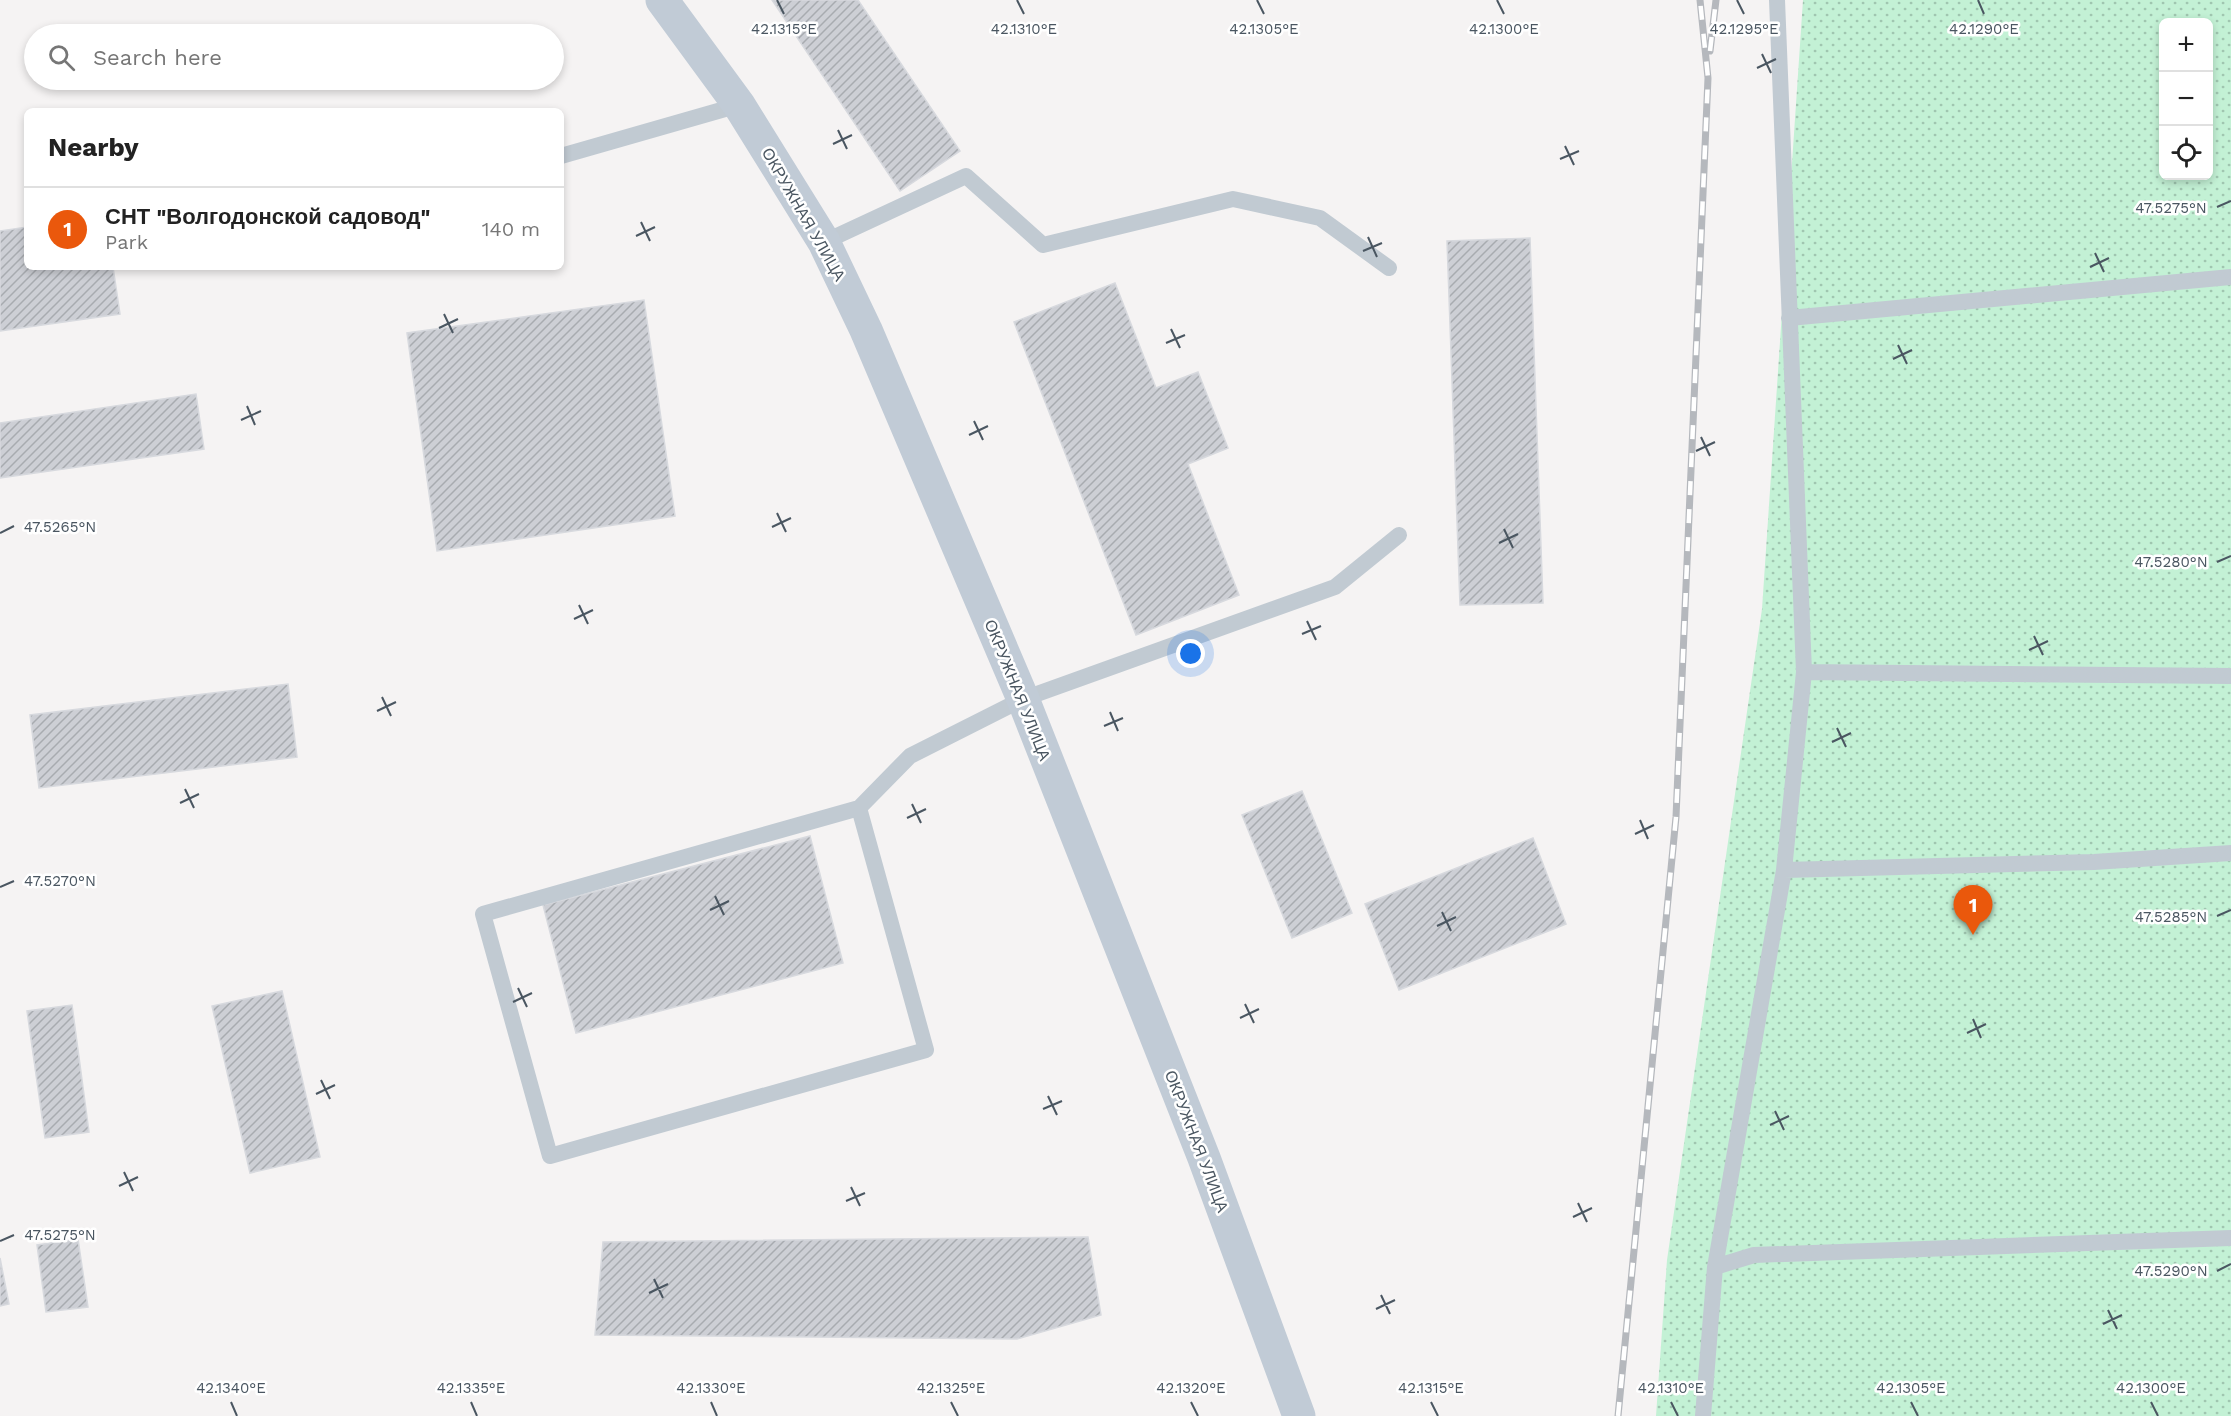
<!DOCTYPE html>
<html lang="en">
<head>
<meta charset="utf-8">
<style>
	:root { --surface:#fff; --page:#f6f6f6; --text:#222; --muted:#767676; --line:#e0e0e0; --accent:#ea580c }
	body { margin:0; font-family:"Work Sans",sans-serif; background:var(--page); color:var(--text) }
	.controls { position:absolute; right:18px; top:18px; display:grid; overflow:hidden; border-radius:9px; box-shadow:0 3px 9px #0003 }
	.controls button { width:54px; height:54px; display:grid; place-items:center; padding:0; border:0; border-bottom:2px solid var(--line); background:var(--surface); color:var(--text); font:30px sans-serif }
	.you { position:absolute; left:1191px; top:654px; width:21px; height:21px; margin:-15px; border:4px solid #fff; border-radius:50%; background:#1a73e8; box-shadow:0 0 0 9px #1a73e833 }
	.badge { display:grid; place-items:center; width:39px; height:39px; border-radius:50%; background:var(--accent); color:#fff; font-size:20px; font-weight:700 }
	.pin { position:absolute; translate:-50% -50px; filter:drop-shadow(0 2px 3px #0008) }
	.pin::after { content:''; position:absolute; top:32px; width:21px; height:18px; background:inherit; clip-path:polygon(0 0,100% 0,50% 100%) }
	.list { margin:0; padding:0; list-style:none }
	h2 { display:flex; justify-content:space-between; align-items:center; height:78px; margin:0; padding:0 24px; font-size:26px }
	h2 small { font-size:20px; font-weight:400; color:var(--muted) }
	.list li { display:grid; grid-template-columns:39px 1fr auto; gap:18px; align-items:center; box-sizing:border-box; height:84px; padding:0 24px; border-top:2px solid var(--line) }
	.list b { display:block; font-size:22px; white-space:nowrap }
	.list p { margin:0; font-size:20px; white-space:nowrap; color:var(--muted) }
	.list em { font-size:20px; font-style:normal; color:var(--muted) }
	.icon { flex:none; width:33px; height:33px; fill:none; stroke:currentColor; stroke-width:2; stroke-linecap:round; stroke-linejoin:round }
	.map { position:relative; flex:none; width:2231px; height:1416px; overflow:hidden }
	.search { position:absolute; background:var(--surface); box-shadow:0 3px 9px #0003; left:24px; top:24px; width:540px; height:66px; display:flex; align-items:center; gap:15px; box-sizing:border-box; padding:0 21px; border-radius:33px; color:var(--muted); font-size:22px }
	.panel { position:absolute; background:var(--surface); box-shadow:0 3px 9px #0003; left:24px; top:108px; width:540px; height:162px; border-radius:9px }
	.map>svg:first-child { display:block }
</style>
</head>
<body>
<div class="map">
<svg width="2231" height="1416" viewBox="0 0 2231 1416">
	<defs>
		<pattern id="garden-dots" width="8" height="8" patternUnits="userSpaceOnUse" patternTransform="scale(1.5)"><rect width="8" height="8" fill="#c3f1d5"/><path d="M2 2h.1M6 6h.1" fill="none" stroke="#a0c6b0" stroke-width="1.8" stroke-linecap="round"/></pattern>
		<pattern id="building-hatch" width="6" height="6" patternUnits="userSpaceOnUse" patternTransform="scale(1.5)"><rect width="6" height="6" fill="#cdcfd5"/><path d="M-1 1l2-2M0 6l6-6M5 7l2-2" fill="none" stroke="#a8abb0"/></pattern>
	</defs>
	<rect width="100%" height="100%" fill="#f5f3f3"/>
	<!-- garden -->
	<path fill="url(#garden-dots)" fill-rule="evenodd" d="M1803,0h428v1416h-575l11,-156 95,-651zM2164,22h44v154h-44z"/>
	<!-- building -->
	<path fill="url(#building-hatch)" stroke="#d7d9de" stroke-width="1.5" d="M772,0h86l102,151 -60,40z
		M27,227v40h86l7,47 -120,17v-100z
		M1530,238l13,365 -83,2 -13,-364z
		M1115,283l41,105 42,-16 30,76 -40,16 51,131 -103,40 -122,-313z
		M644,300l31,216 -238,35 -30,-218z
		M196,394l8,55 -204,29v-55z
		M288,684l9,73 -258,31 -9,-73z
		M1302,791l50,122 -60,25 -50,-123z
		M810,836l33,127 -267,70 -33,-128z
		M1533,838l33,86 -167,66 -34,-86z
		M282,991l38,166 -70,16 -38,-167z
		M72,1005l17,127 -44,6 -18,-127z
		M1088,1237l13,78 -84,24 -422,-4 8,-93z
		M78,1239l10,68 -42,5 -9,-67z
		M0,1258l9,46 -9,2z"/>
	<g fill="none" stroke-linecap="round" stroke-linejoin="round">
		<!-- lane -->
		<path stroke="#c1cad2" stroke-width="16" d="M561,156l178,-51
			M824,242l142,-66 77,69 190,-46 87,19 69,50
			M1789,318l442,-41
			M1804,672l427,4
			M859,808l67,242 -376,106 -67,-242 376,-106 51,-52 113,-57 312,-112 64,-52
			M1784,870l310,-8 137,-9
			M1715,1267l69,-397 20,-198 -27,-672
			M1703,1416l12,-149 39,-12 477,-17"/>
		<!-- secondary -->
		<path stroke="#c1cbd6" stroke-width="33" d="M662,0l77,105 85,137 42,88 157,369 181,459 95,258"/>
		<defs>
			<path id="rail" d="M1710,51l6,-51
				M1618,1416l58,-599 32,-739 -8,-78"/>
		</defs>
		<!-- rail casing -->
		<use href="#rail" stroke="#b5b8bd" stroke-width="7"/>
		<!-- rail -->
		<use href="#rail" stroke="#fff" stroke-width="4.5" stroke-dasharray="14" stroke-linecap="butt"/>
	</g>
	<!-- ticks -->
	<path fill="none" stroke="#4a5661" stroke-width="2" d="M777,0l7,14M1017,0l7,14M1257,0l7,14M1497,0l7,14M1737,0l7,14M1978,0l6,14M1762,54l9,19M1757,68l19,-9M838,130l9,19M833,144l19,-9M1565,146l9,19M1560,159l19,-8M2217,207l14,-6M641,222l9,19M636,236l19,-9M1368,237l9,20M1363,251l19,-8M2095,253l9,19M2090,267l19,-9M444,314l9,19M439,328l19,-9M1171,329l9,19M1166,343l19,-8M1898,345l9,19M1893,359l19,-9M247,406l8,19M241,420l20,-9M974,421l9,19M969,435l19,-9M1701,437l9,19M1696,451l19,-9M777,513l9,19M772,527l19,-9M1504,529l9,19M0,533l14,-7M1499,543l19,-9M2217,562l14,-6M579,605l9,19M574,619l19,-9M1307,621l9,19M1302,634l19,-8M2034,636l9,19M2029,650l19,-9M382,697l9,19M377,711l19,-9M1110,712l8,19M1104,726l19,-8M1837,728l9,19M1832,742l19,-9M185,789l9,19M180,803l19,-9M912,804l9,19M907,818l19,-9M1640,820l8,19M1635,834l19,-9M0,887l14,-6M715,896l9,19M710,910l19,-9M1442,912l9,19M2217,916l14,-6M1437,926l19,-9M518,988l9,19M513,1002l19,-9M1245,1004l9,19M1240,1018l19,-9M1973,1019l8,19M1967,1033l19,-9M321,1080l9,19M316,1094l19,-9M1048,1096l9,19M1043,1109l19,-8M1775,1111l9,19M1770,1125l19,-9M124,1172l9,19M119,1186l19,-9M851,1187l9,19M846,1201l19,-8M1578,1203l9,19M1573,1217l19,-9M0,1241l14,-6M2217,1271l14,-7M654,1279l9,19M649,1293l19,-9M1381,1295l9,19M1376,1309l19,-9M2108,1310l9,19M2103,1324l19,-9M231,1402l6,14M471,1402l6,14M711,1402l6,14M951,1402l7,14M1191,1402l7,14M1431,1402l7,14M1671,1402l7,14M1911,1402l7,14M2151,1402l7,14"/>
	<g text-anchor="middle" stroke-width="5" stroke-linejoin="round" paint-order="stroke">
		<!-- street labels -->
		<g font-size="16" fill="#4a5661" stroke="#fff">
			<text transform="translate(804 214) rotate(60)" y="6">ОКРУЖНАЯ УЛИЦА</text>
			<text transform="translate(1018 690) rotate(68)" y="6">ОКРУЖНАЯ УЛИЦА</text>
			<text transform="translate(1197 1141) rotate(69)" y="6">ОКРУЖНАЯ УЛИЦА</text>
		</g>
	</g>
	<g font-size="15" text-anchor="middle" fill="#4a5661" stroke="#fff" stroke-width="5" stroke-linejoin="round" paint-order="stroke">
		<text x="784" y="34">42.1315°E</text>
		<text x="1024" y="34">42.1310°E</text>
		<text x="1264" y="34">42.1305°E</text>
		<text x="1504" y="34">42.1300°E</text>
		<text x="1744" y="34">42.1295°E</text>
		<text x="1984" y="34">42.1290°E</text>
		<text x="2171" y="213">47.5275°N</text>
		<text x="60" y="532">47.5265°N</text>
		<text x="2171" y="567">47.5280°N</text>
		<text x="60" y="886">47.5270°N</text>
		<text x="2171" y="922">47.5285°N</text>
		<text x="60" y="1240">47.5275°N</text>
		<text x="2171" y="1276">47.5290°N</text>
		<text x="231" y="1393">42.1340°E</text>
		<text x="471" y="1393">42.1335°E</text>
		<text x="711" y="1393">42.1330°E</text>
		<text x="951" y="1393">42.1325°E</text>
		<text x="1191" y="1393">42.1320°E</text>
		<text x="1431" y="1393">42.1315°E</text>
		<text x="1671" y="1393">42.1310°E</text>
		<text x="1911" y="1393">42.1305°E</text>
		<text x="2151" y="1393">42.1300°E</text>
	</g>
</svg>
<div class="controls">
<button>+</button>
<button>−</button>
<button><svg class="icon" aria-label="locate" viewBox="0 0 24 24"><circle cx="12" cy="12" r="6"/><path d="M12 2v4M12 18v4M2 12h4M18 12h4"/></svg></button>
</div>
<div class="you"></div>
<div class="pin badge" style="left:1973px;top:935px">1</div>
<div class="search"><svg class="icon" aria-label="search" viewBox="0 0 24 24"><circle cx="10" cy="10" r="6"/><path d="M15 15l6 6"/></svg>Search here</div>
<section class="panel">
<h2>Nearby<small></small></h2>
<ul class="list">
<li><span class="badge">1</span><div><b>СНТ &quot;Волгодонской садовод&quot;</b><p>Park</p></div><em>140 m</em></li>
</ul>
</section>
</div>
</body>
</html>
